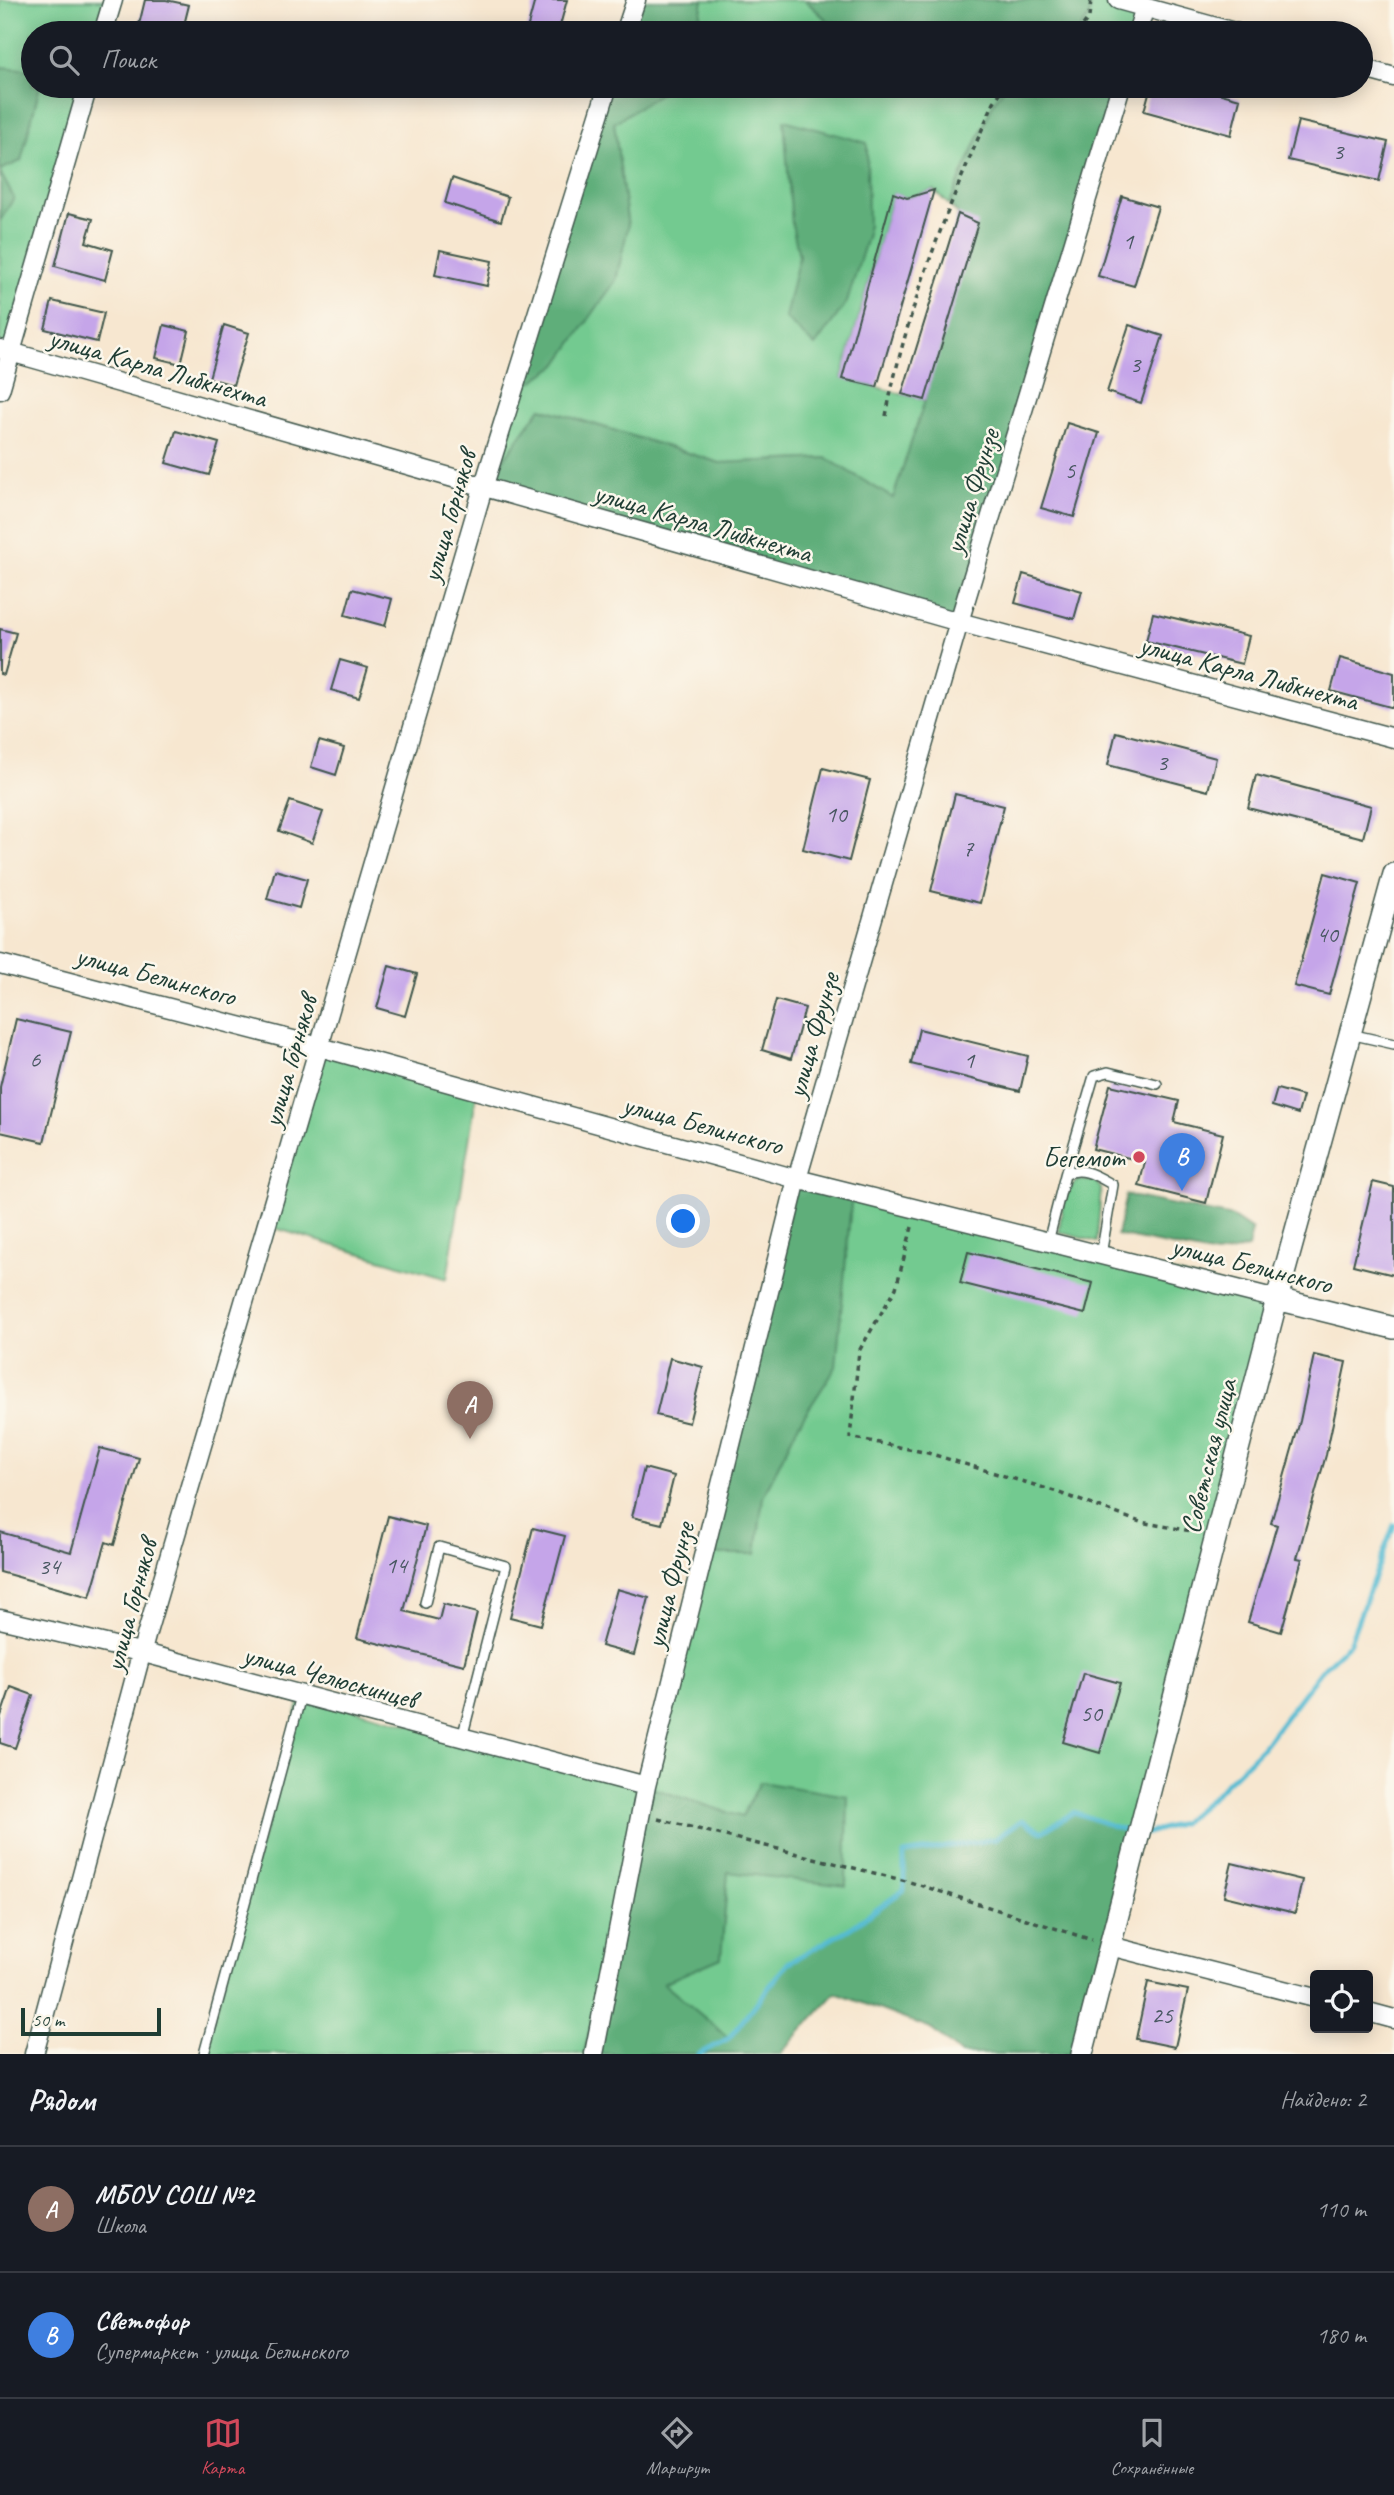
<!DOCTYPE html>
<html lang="ru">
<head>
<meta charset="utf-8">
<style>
	:root { --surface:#171b24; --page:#20242c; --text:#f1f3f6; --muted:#9ea1a6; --line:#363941; --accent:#d1495b }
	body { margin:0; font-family:Caveat,sans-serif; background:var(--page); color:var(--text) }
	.controls { position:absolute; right:21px; bottom:21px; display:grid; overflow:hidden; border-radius:7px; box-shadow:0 4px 18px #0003 }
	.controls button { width:63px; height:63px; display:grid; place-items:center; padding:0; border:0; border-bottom:2px solid var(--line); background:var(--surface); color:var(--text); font:35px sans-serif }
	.scale { position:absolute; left:21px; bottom:18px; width:140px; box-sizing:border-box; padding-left:7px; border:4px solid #1f3d34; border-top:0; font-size:19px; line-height:24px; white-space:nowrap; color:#1f3d34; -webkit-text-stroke:5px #fbf7ec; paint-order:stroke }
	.you { position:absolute; left:684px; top:1222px; width:24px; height:24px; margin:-18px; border:5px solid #fff; border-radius:50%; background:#1a73e8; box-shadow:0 0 0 10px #1a73e833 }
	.badge { display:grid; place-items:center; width:46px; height:46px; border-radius:50%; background:var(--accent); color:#fff; font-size:23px; font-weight:700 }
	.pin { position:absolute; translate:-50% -58px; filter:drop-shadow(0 2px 4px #0008) }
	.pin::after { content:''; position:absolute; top:37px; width:24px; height:21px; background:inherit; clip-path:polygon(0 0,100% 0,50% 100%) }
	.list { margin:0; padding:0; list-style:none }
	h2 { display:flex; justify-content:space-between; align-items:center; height:91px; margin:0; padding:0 28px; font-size:30px }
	h2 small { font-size:23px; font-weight:400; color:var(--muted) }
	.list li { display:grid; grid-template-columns:46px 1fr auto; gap:21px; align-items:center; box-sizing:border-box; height:126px; padding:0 28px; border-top:2px solid var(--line) }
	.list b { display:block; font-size:26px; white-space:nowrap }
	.list p { margin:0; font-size:23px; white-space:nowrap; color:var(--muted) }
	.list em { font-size:23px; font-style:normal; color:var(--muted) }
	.icon { flex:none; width:38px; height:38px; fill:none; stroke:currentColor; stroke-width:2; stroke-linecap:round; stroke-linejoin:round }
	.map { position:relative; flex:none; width:1394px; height:2054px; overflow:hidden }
	.search { position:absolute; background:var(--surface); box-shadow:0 4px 18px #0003; left:21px; right:21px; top:21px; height:77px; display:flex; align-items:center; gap:18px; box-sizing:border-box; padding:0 24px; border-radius:38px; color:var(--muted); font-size:26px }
	.sheet { height:343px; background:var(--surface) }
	nav { display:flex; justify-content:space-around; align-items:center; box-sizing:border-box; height:98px; border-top:2px solid var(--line); background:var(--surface); font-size:19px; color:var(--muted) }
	nav a { display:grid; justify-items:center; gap:4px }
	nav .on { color:var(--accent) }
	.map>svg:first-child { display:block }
</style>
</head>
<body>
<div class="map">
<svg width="1394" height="2054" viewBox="0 0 1394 2054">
	<rect width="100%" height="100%" fill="#fbf7ec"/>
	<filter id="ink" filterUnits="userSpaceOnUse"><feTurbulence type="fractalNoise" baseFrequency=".0143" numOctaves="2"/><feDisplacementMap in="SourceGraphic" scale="14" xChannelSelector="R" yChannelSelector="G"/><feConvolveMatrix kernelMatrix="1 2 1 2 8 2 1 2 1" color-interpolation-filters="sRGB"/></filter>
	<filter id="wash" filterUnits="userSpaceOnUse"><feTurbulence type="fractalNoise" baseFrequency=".00686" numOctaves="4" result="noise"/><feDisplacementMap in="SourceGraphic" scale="28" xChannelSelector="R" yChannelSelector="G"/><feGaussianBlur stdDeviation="1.57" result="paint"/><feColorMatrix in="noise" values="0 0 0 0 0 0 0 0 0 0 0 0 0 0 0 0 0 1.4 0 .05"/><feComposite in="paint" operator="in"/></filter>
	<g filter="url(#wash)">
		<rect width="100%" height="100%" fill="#f7e7d0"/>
		<!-- green -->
		<path fill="#73ca90" stroke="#498462" stroke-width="2" d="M0,0h113l-10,33h-70v53h55l-78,265 -10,-2z
			M703,0h102l36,33h-144z
			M1091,0h27l27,7 -8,26h-60l12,-16z
			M671,86h334l-11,16 -45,103 -15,-15 -27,8 -14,-4 -51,184 83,22 -32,99 -67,-41 -106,5 -179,-55 -58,80 29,-93 116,-168 -14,-104z
			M320,1047l157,44 -30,188 -179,-53z
			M797,1179l480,120 -139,536 -64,-23 -32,20 -21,-12 -26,19 -45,8 -46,43 -55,39 -61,35 -59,74 -30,16h-495l97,-358 345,89z
			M1078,1180l17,1 6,7 -4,54 -38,-10c2,-18 4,-41 19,-52z"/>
		<!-- forest -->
		<path fill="#5eae7a" stroke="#3e7657" stroke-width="2" d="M636,0h67l-6,33h-72z
			M805,0h286l-2,17 -12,16h-236z
			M0,67l33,3v16h7l-19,75 -21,9z
			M608,86h63l-57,37 14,104 -12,53 -59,85 -45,30z
			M1005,86h116l-162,536 -476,-134 58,-80 179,55 106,-5 67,40 32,-98 33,-186 -9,-9 45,-103z
			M784,120l83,23 1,91 -21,68 -32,44 -30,-28 14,-62 -7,-32z
			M0,172l14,26 -14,23z
			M797,1179l55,14 -16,174 -39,60 -34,70 -7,57h-52z
			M1126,1195l107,22 19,13 -4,18 -32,7 -99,-20z
			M760,1782l88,14 -2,90 -118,-14 -7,86 -58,25 66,55 59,-75 61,-34 54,-39 1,-36 91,-15 27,-19 20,12 32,-20 64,23 -56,219h-121l-30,-25 -95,-36 -56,61h-196l62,-268 96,31z"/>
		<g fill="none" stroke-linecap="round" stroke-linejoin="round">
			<!-- stream -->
			<path stroke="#54bbd2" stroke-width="5" d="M1144,1834l37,-11 29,-24 51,-50 61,-80 27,-25 45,-119
				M699,2054l30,-16 59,-75 61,-34 55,-39v-36l91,-15 27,-19 20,12 32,-20 61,22"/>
		</g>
		<g id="blocks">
			<!-- building -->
			<path fill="#c5a5e9" d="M145,0h21l23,5 -7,28h-45z
				M535,0h32l-9,33h-32z
				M1151,86h41l48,13 -9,36 -87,-24z
				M1298,121l90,21 -9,39 -91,-21z
				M452,178l56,19 -7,24 -56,-18z
				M934,190l-57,197 -35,-8 51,-186 14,5z
				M1122,196l36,11 -24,79 -36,-10z
				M69,213l24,6 -7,23 27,8 -8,30 -50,-14z
				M958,214l20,9 -53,177 -23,-6z
				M440,250l52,11 -5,25 -52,-11z
				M52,301l52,12 -7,29 -52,-13z
				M164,325l25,6 -8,33 -25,-6z
				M224,325l25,8 -16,52 -24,-7z
				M1129,325l34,11 -22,67 -34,-11z
				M1067,423l32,10 -25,84 -33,-9z
				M176,431l43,12 -10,32 -43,-12z
				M1023,574l59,17 -8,28 -59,-16z
				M352,589l40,10 -7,27 -40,-11z
				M1153,613l96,23 -7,28 -96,-23z
				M0,629l16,4 -12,42 -4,-1z
				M1340,658l54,15v35l-63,-17z
				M340,660l28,8 -9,30 -28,-8z
				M1116,732l100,26 -8,33 -100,-26z
				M319,741l25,7 -8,27 -25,-8z
				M823,768l47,12 -21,81 -46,-12z
				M1256,775l115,31 -8,32 -115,-30z
				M955,794l49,12 -24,97 -49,-12z
				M290,801l33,11 -11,31 -33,-12z
				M275,870l32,9 -8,29 -32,-9z
				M1325,873l35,10 -31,112 -35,-9z
				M389,966l28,8 -12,42 -28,-8z
				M776,1000l29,8 -14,51 -29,-9z
				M16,1019l55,13 -27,110 -44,-10v-45z
				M919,1029l109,27 -8,35 -109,-27z
				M1110,1085l69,16 -5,21 49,12 -17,69 -67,-17 6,-24 -52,-13z
				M1277,1089l26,7 -5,18 -26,-8z
				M1373,1182l21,5v88l-41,-10z
				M968,1252l125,31 -8,31 -125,-31z
				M1314,1355l32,7 -20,93 -29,103 5,1 -21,73 -33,-10 29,-97 -6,-2 29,-102z
				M670,1358l33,9 -14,56 -33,-8z
				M100,1448l39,10 -25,87 -8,-3 -16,55 -90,-25v-40l71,20z
				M644,1468l30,8 -12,48 -30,-7z
				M388,1516l38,10 -22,85 35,9 4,-16 34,9 -13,52 -107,-27z
				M533,1528l32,8 -24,89 -31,-8z
				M617,1589l32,9 -15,57 -33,-9z
				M1083,1673l37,10 -20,70 -37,-11z
				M11,1687l22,8 -18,53 -15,-5v-24z
				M1232,1863l70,17 -7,33 -71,-17z
				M1148,1982l40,8 -13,57 -39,-8z"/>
		</g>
	</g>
	<g filter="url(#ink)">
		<use href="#blocks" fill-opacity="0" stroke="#3f564b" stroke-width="2"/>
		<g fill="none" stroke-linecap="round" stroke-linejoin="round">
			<defs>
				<path id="service" d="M1350,1034l44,10
					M1065,1175l29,-99 14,-4 49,12
					M1048,1242l17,-67c16,-10 32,1 48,10l-12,70
					M425,1603l14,-56 67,19 -44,172
					M204,2054l97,-358"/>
				<path id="minor" d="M1118,0l120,33
					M103,33l10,-33
					M625,33l11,-33
					M1137,33l8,-26
					M1361,68l33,9
					M0,349l959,273 435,116
					M0,390l88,-304
					M0,964l320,83 477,132 480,120
					M0,1619l144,34 502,133
					M1110,1946l205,52
					M1368,2012l26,7
					M34,2054l112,-418 337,-1148 125,-402
					M594,2054l52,-268 151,-607 162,-557 162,-536"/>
				<path id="tertiary" d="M1277,1299l117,29
					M1082,2054l195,-755 117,-425"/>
			</defs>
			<!-- service casing -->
			<use href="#service" stroke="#3f564b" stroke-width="12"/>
			<!-- minor casing -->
			<use href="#minor" stroke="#3f564b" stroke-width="21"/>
			<!-- tertiary casing -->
			<use href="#tertiary" stroke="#3f564b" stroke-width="24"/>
			<!-- path -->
			<path stroke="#3f564b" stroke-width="3.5" stroke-dasharray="5 5" stroke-linecap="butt" d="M1077,33l12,-16 2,-17
				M886,416c21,-110 63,-212 108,-314l11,-16
				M912,1227l-16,61 -37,63 -9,86 78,16 123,37 89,32 57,10
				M658,1819l252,63 182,58"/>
			<!-- service -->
			<use href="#service" stroke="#fff" stroke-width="9"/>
			<!-- minor -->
			<use href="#minor" stroke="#fff" stroke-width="18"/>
			<!-- tertiary -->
			<use href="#tertiary" stroke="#fff" stroke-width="21"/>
		</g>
	</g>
	<!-- markers -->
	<circle fill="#d1495b" stroke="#fbf7ec" stroke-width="2.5" cx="1139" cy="1157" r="7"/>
	<g text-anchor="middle" stroke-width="5" stroke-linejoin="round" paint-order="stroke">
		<!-- number labels -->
		<g font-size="24" fill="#485761">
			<text x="1338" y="159">3</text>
			<text x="1128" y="249">1</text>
			<text x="1135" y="372">3</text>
			<text x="1070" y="478">5</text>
			<text x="1162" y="770">3</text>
			<text x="836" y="822">10</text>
			<text x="968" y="856">7</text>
			<text x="1327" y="942">40</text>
			<text x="35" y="1067">6</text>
			<text x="969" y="1068">1</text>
			<text x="396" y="1573">14</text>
			<text x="49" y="1574">34</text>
			<text x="1091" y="1721">50</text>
			<text x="1162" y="2023">25</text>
		</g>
		<!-- street labels -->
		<g font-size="28" fill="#1f3d34" stroke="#fbf7ec">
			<text transform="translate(158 367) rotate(16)" y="10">улица Карла Либкнехта</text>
			<text transform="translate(971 491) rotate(-73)" y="10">улица Фрунзе</text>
			<text transform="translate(448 516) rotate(-74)" y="10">улица Горняков</text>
			<text transform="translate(703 522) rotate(16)" y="10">улица Карла Либкнехта</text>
			<text transform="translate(1249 672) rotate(15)" y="10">улица Карла Либкнехта</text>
			<text transform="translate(156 975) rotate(15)" y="10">улица Белинского</text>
			<text transform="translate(812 1035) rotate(-74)" y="10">улица Фрунзе</text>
			<text transform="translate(289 1061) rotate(-74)" y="10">улица Горняков</text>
			<text transform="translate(703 1124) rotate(15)" y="10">улица Белинского</text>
			<text transform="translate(1252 1264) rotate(14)" y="10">улица Белинского</text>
			<text transform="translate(1208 1456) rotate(-76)" y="10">Советская улица</text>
			<text transform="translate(669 1585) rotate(-76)" y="10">улица Фрунзе</text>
			<text transform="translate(130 1605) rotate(-75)" y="10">улица Горняков</text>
			<text transform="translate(330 1676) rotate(15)" y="10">улица Челюскинцев</text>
		</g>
		<!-- poi labels -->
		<g font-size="28" fill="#1f3d34" stroke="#fbf7ec" text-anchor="end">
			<text x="1125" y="1167">Бегемот</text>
		</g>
	</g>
</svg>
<div class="controls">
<button><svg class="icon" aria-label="locate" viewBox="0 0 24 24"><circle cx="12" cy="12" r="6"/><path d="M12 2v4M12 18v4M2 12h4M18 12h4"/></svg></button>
</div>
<div class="scale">50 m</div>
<div class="you"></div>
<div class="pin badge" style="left:470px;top:1439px;background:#8d6e63">A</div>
<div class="pin badge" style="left:1182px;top:1191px;background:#3f7fe0">B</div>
<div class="search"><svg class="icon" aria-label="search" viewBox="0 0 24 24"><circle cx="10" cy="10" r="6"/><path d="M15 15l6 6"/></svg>Поиск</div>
</div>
<section class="sheet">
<h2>Рядом<small>Найдено: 2</small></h2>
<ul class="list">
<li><span class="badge" style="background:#8d6e63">A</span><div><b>МБОУ СОШ №2</b><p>Школа</p></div><em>110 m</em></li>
<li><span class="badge" style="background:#3f7fe0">B</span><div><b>Светофор</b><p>Супермаркет · улица Белинского</p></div><em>180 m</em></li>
</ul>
</section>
<nav>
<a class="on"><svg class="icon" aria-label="map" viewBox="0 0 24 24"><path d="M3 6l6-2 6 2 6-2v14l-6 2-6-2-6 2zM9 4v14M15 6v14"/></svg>Карта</a>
<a><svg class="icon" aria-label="directions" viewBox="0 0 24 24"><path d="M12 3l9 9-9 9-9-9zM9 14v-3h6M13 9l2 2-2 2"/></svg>Маршрут</a>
<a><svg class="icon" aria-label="saved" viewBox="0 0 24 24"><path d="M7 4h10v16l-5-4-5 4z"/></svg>Сохранённые</a>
</nav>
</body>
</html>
